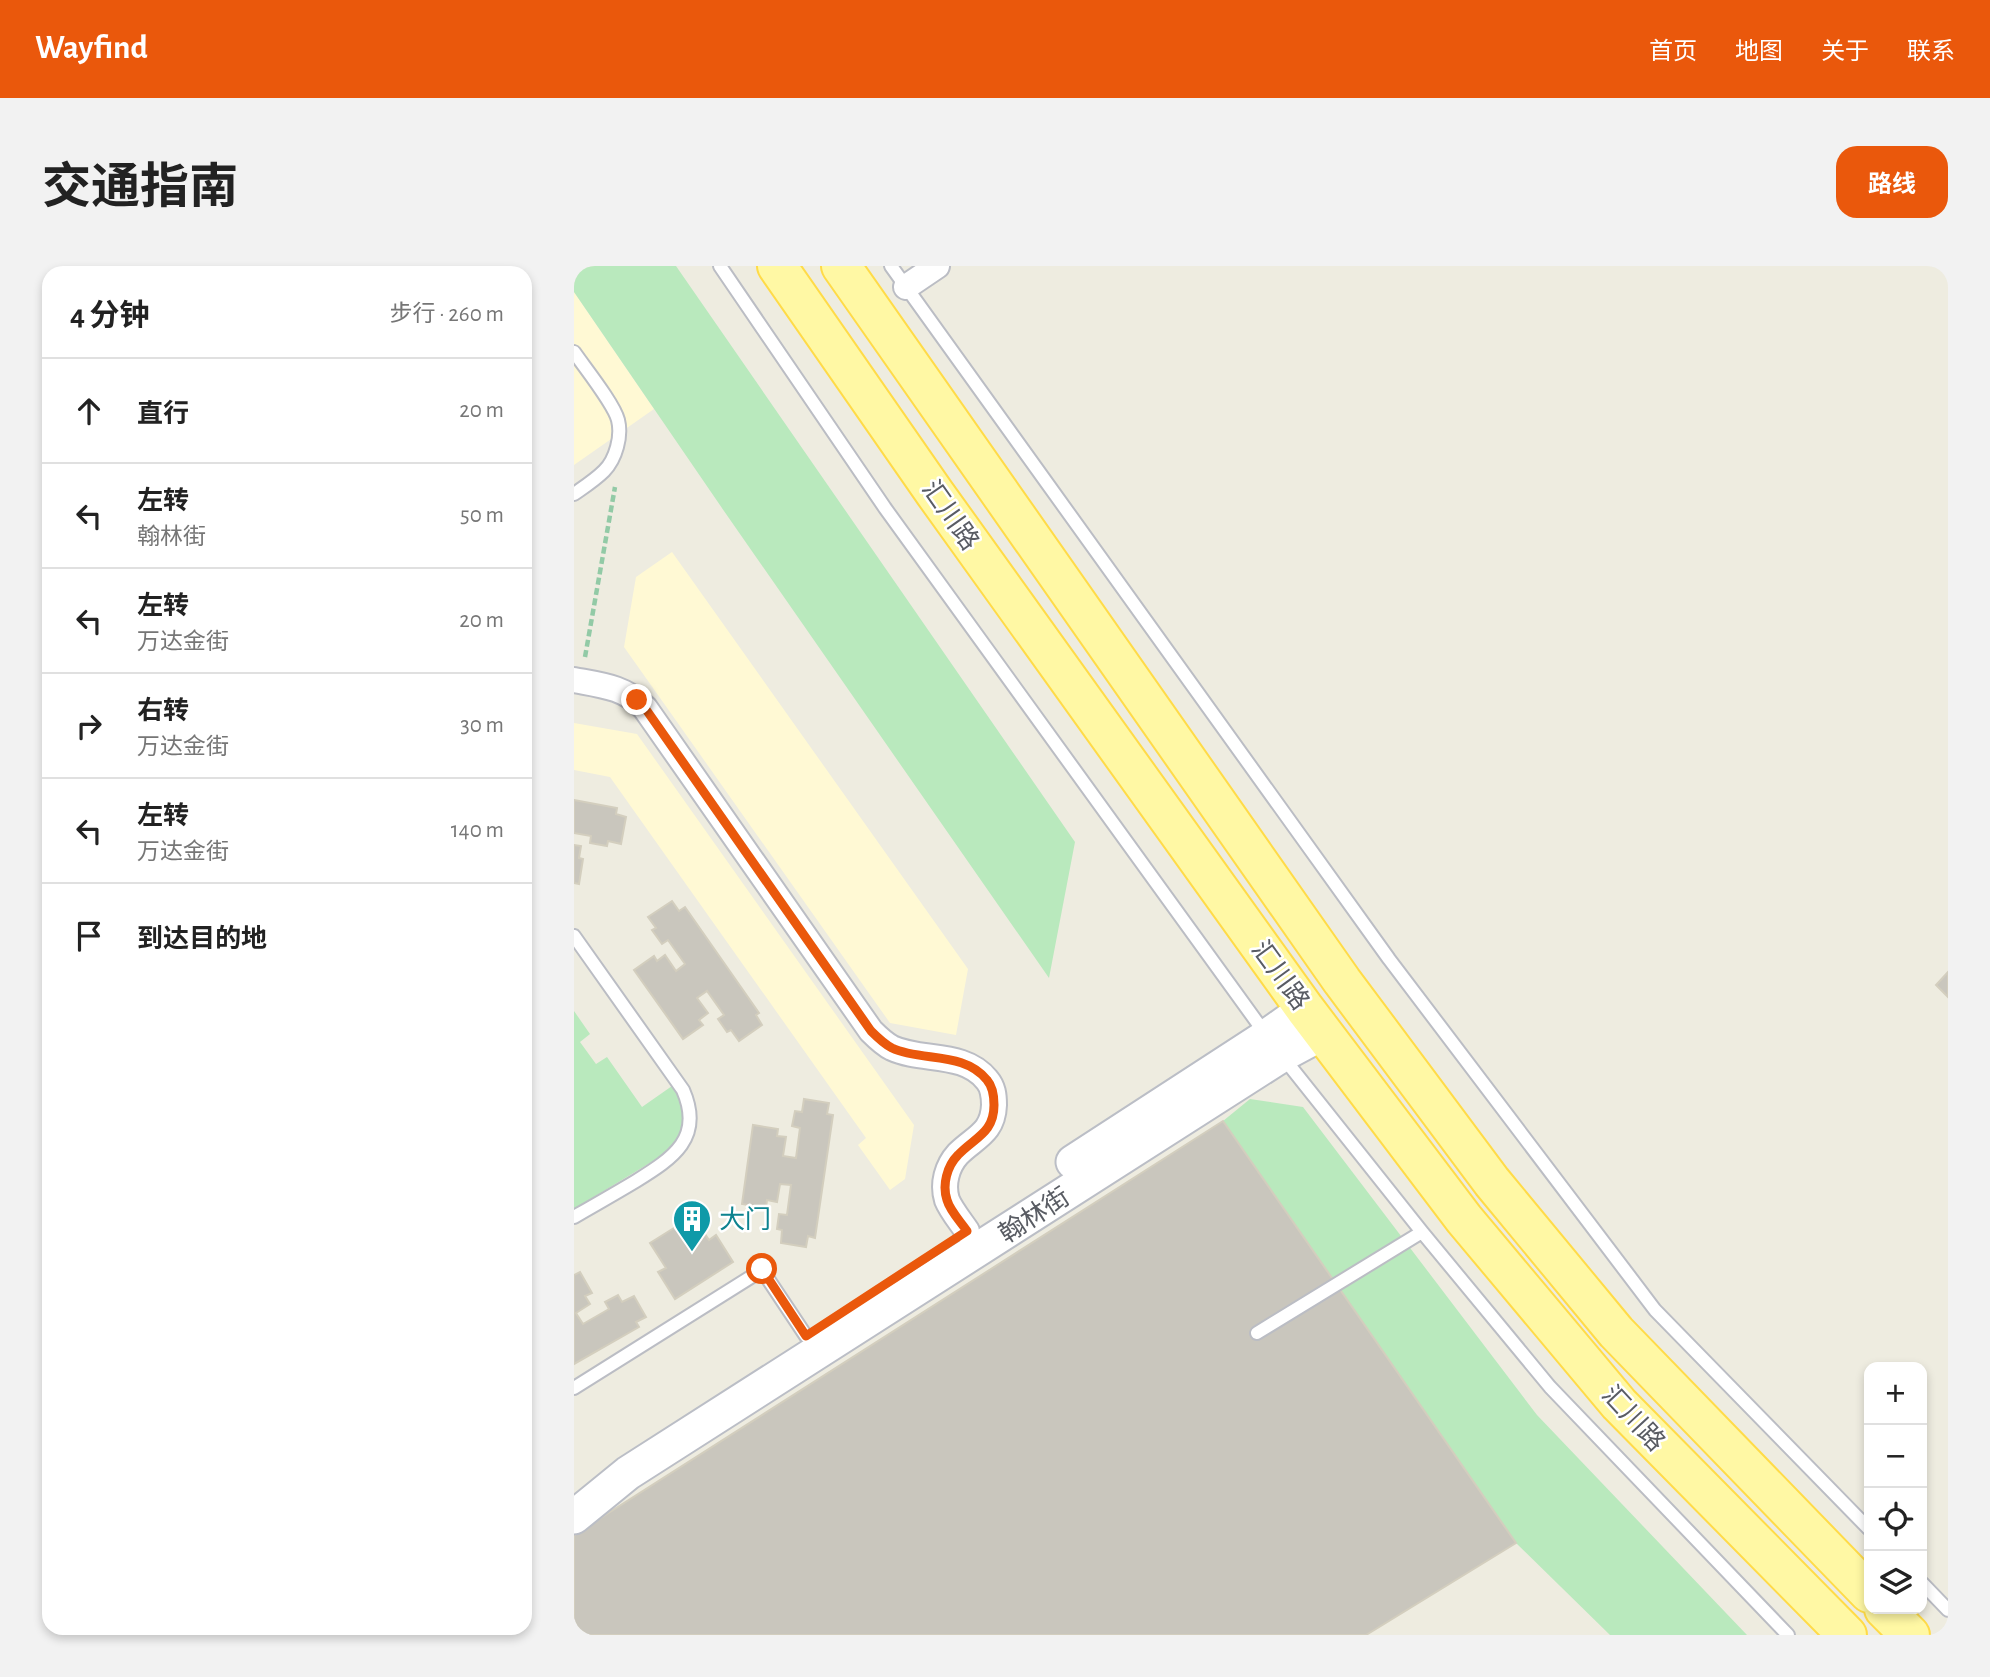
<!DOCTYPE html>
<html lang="zh">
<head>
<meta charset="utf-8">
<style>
	:root { --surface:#fff; --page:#f2f2f2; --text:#222; --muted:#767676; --line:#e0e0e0; --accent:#ea580c }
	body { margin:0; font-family:"Alegreya Sans","Noto Sans SC",sans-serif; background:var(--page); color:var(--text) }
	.controls { position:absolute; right:21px; bottom:21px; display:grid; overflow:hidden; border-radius:14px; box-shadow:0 4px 10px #0003 }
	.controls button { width:63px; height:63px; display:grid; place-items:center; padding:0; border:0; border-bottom:2px solid var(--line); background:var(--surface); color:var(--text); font:35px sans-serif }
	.stop { position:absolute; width:21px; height:21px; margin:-16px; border:5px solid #ea580c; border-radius:50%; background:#fff }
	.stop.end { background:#ea580c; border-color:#fff; box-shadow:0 2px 7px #0008 }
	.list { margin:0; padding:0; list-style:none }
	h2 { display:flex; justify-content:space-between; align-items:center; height:91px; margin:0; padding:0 28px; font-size:30px }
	h2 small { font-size:23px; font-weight:400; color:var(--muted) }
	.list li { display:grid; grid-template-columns:46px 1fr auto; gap:21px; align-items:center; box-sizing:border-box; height:105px; padding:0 28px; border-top:2px solid var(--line) }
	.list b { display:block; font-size:26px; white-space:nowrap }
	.list p { margin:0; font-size:23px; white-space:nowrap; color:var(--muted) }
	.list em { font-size:23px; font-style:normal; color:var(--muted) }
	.icon { flex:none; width:38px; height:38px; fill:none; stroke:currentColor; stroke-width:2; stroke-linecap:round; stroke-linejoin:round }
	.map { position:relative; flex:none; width:1374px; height:1369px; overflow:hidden; border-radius:21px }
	header { display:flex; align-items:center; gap:42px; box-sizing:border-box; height:98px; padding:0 35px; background:var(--accent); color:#fff }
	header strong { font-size:33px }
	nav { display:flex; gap:38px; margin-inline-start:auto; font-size:24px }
	.intro { display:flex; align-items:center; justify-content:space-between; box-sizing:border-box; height:168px; padding:0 42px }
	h1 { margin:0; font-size:49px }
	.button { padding:18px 32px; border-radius:21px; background:var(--accent); color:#fff; font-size:24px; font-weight:700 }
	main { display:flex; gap:42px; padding:0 42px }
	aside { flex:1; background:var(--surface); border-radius:21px; box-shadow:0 4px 10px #0003 }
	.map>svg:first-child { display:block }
</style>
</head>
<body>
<header>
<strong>Wayfind</strong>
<nav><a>首页</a><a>地图</a><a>关于</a><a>联系</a></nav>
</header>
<div class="intro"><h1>交通指南</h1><a class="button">路线</a></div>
<main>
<aside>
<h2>4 分钟<small>步行 · 260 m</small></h2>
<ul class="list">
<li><svg class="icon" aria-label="ahead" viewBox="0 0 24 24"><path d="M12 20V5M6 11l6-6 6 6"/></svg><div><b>直行</b></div><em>20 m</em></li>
<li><svg class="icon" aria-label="left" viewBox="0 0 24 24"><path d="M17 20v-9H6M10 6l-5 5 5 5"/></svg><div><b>左转</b><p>翰林街</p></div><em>50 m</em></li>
<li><svg class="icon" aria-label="left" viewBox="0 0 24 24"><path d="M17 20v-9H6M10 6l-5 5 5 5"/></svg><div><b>左转</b><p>万达金街</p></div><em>20 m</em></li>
<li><svg class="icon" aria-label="right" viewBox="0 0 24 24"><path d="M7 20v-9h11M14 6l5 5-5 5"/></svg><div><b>右转</b><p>万达金街</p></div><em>30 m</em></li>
<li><svg class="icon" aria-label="left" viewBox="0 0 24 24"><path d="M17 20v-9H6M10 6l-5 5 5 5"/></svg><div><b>左转</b><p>万达金街</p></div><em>140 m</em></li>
<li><svg class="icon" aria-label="arrive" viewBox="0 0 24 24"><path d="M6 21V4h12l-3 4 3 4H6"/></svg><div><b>到达目的地</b></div></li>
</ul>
</aside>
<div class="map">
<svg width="1374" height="1369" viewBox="0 0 1374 1369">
	<rect width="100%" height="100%" fill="#eeece0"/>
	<!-- commercial -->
	<path fill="#fff9d4" d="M0,26l80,117 -80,56z
		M98,286l296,417 -12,66 -66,-12 -266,-376 12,-70z
		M0,457l63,11 277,391 -9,54 -15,11 -32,-45 8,-7 -256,-361 -36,-7z"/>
	<!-- green -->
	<path fill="#b9e9bd" d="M0,0h102l399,576 -26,136 -325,-467 -150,-219z
		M0,745l16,23 -10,8 16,22 11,-7 35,50 30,-21c17,24 13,50 -9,69l-89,54z
		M676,833l53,8 234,308 210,220h-137l-94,-92 -293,-422z"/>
	<!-- building -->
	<path fill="#c9c6bd" stroke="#d3cebe" stroke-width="2" d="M0,534l43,8 -1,6 10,3 -5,27 -13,-3 -1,5 -17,-3 1,-7 -17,-3z
		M0,579l7,1 -2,12 4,1 -4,25 -5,-1z
		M98,635l7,10 6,-4 74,106 -3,2 6,10 -23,16 -8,-11 -4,2 -9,-13 6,-4 -17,-24 -10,7 11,15 -9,7 4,5 -20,14 -49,-69 20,-14 3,5 8,-6 11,16 9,-7 -17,-24 -6,4 -10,-14 4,-2 -8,-11z
		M1374,706v25l-12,-12z
		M230,833l25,4 -2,11 6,1 -18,123 -7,-2 -2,11 -25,-4 1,-13 -5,-1 2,-15 8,1 4,-30 -11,-1 -3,18 -10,-2 -1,8 -24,-4 11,-79 25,4 -1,7 9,1 -3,19 13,2 4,-30 -8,-2 3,-15 7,1z
		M649,855l293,422 -150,92h-792v-99l3,-3z
		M119,950l16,24 7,-5 17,27 -58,37 -17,-27 8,-4 -16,-25z
		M6,1006l12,21 -7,3 5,8 -14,9 7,11 26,-15 -4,-7 13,-7 4,7 12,-6 12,21 -10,5 3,5 -65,37v-89z"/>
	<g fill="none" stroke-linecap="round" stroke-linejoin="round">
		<defs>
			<path id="lane" d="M146,0l165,242 382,528
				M317,0l498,693 266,351 214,219
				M0,86c11,16 40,52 44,68 4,16 -2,39 -14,51 -9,9 -20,16 -30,23
				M0,670l109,154c21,48 -10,68 -47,91 -20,12 -41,24 -62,36
				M708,790l140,176 128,155 238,248
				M683,1067l165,-101
				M0,1122l188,-118 44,66
				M1348,1317l26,27"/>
			<path id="street" d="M332,21l31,-21
				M0,414c27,5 51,7 71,28l226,323c6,6 13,13 21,17 30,14 72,3 95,32 6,7 7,15 7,25 -1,28 -19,32 -36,49 -11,12 -16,30 -11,46 4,10 14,22 20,31"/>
			<path id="secondary" d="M499,896l194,-126 38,-27
				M0,1251l54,-44 654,-418 41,-22"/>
			<path id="primary" d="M203,0l157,226 371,517 159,210 155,185 228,231
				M267,0l501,715 150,201 124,150 253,261
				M1310,1343l26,26"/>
		</defs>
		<!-- lane casing -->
		<use href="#lane" stroke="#bbbdc4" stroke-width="16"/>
		<!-- street casing -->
		<use href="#street" stroke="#bbbdc4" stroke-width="28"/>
		<!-- secondary casing -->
		<use href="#secondary" stroke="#bbbec6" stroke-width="37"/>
		<!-- primary casing -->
		<use href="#primary" stroke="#ffdb48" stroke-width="42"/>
		<!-- path -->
		<path stroke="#92caa6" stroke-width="4.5" stroke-dasharray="7 3.5" stroke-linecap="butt" d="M11,391l30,-170"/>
		<!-- lane -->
		<use href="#lane" stroke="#fff" stroke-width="12"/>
		<!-- street -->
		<use href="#street" stroke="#fff" stroke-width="24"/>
		<!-- secondary -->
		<use href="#secondary" stroke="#fff" stroke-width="33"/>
		<!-- primary -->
		<use href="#primary" stroke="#fff8a4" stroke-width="38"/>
	</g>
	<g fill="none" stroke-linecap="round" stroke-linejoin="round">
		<!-- route -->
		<path stroke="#ea580c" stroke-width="9" d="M63,434l8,8 226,323c6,6 13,13 21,17 30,14 72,3 95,32 6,7 7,15 7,25 0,28 -19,32 -36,50 -11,11 -16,30 -11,45 3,11 14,22 20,31l-161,105 -44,-67"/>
	</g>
	<!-- icons -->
	<defs>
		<symbol id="building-pin" viewBox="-11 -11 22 30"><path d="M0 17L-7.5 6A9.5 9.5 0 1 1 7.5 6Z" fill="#0f9aa8" stroke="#fff"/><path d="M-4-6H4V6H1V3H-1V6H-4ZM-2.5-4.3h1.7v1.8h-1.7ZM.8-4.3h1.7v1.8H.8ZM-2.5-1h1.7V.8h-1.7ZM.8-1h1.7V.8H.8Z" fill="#fff"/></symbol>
	</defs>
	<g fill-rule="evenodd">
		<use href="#building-pin" x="96" y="931" width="44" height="60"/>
	</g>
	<g text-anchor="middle" stroke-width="5" stroke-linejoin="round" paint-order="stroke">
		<!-- street labels -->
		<g font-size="26" fill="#595c63" stroke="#fff">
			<text transform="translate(377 249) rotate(55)" y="9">汇川路</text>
			<text transform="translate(707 709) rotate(54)" y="9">汇川路</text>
			<text transform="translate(460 949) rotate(-33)" y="9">翰林街</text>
			<text transform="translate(1060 1152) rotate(47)" y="9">汇川路</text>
		</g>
		<!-- culture labels -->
		<g font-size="26" fill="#0d838f" stroke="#fff" text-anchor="start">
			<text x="145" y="962">大门</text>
		</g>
	</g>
</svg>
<div class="controls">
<button>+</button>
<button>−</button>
<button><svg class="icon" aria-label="locate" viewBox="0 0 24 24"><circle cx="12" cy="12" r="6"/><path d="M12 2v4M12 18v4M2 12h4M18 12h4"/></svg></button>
<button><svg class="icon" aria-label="layers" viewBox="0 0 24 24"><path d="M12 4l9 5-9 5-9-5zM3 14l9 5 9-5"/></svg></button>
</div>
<div class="stop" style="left:188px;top:1003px"></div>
<div class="stop end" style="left:63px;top:434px"></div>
</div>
</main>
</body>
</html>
